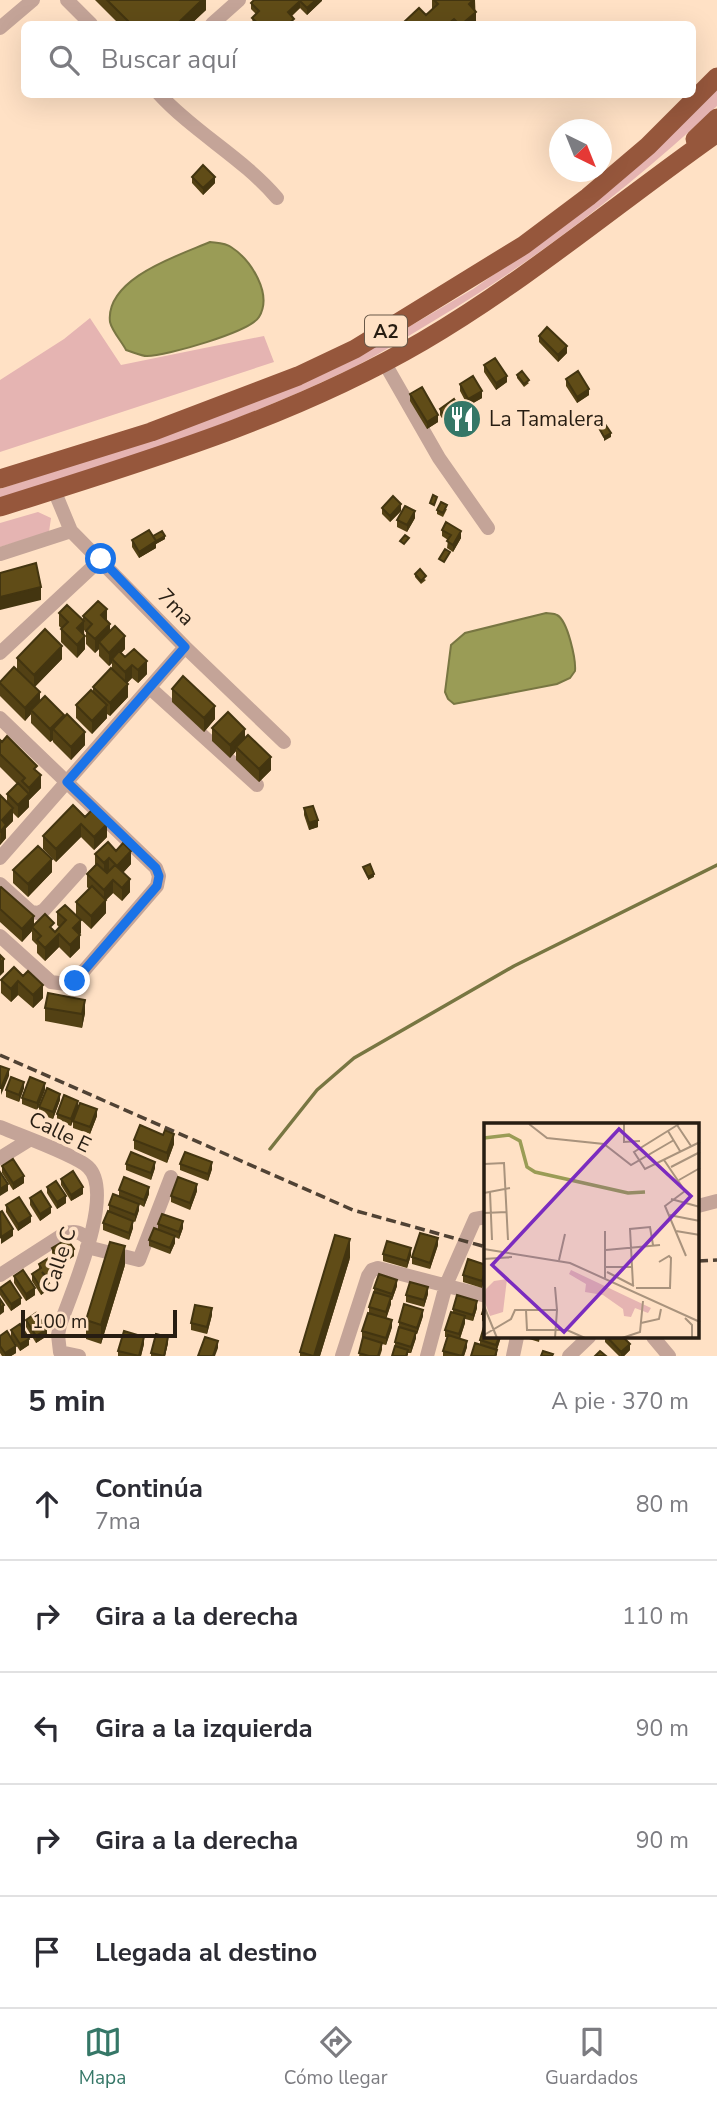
<!DOCTYPE html>
<html lang="es">
<head>
<meta charset="utf-8">
<style>
	:root { --surface:#fff; --page:#f2f2f3; --text:#2b2b33; --muted:#7c7c81; --line:#e1e1e2; --accent:#357767 }
	body { margin:0; font-family:"Nunito Sans",sans-serif; background:var(--page); color:var(--text) }
	.compass { position:absolute; left:549px; top:119px; width:63px; height:63px; border-radius:50%; background:var(--surface); box-shadow:0 7px 28px #0002; rotate:137deg }
	.scale { position:absolute; left:21px; bottom:18px; width:156px; box-sizing:border-box; padding-left:7px; border:4px solid #271d12; border-top:0; font-size:19px; line-height:24px; white-space:nowrap; color:#271d12; -webkit-text-stroke:5px #ffe1c5; paint-order:stroke }
	.stop { position:absolute; width:21px; height:21px; margin:-16px; border:5px solid #1a73e8; border-radius:50%; background:#fff }
	.stop.end { background:#1a73e8; border-color:#fff; box-shadow:0 2px 7px #0008 }
	.list { margin:0; padding:0; list-style:none }
	h2 { display:flex; justify-content:space-between; align-items:center; height:91px; margin:0; padding:0 28px; font-size:30px }
	h2 small { font-size:23px; font-weight:400; color:var(--muted) }
	.list li { display:grid; grid-template-columns:46px 1fr auto; gap:21px; align-items:center; box-sizing:border-box; height:112px; padding:0 28px; border-top:2px solid var(--line) }
	.list b { display:block; font-size:26px; white-space:nowrap }
	.list p { margin:0; font-size:23px; white-space:nowrap; color:var(--muted) }
	.list em { font-size:23px; font-style:normal; color:var(--muted) }
	.icon { flex:none; width:38px; height:38px; fill:none; stroke:currentColor; stroke-width:2; stroke-linecap:round; stroke-linejoin:round }
	.map { position:relative; flex:none; width:717px; height:1356px; overflow:hidden }
	.search { position:absolute; background:var(--surface); box-shadow:0 7px 28px #0002; left:21px; right:21px; top:21px; height:77px; display:flex; align-items:center; gap:18px; box-sizing:border-box; padding:0 24px; border-radius:10px; color:var(--muted); font-size:26px }
	.sheet { height:651px; background:var(--surface) }
	nav { display:flex; justify-content:space-around; align-items:center; box-sizing:border-box; height:98px; border-top:2px solid var(--line); background:var(--surface); font-size:19px; color:var(--muted) }
	nav a { display:grid; justify-items:center; gap:4px }
	nav .on { color:var(--accent) }
	.map>svg:first-child { display:block }
</style>
</head>
<body>
<div class="map">
<svg width="717" height="1356" viewBox="0 0 717 1356">
	<rect width="100%" height="100%" fill="#ffe1c5"/>
	<!-- green -->
	<path fill="#e5b4b2" d="M717,89v17c-87,81 -179,153 -282,214 -33,20 -66,41 -102,57 -107,50 -220,87 -333,123v-11l147,-49 238,-99 88,-52 56,-39z
		M90,318l31,47 143,-29 10,26 -274,90v-72l64,-41z
		M38,512l13,6 -2,14 -49,15v-24z"/>
	<!-- water -->
	<path fill="#9a9c56" stroke="#787642" stroke-width="2" d="M210,242c8,1 16,1 21,5 20,13 42,47 28,70 -9,15 -93,39 -112,39 -6,0 -14,-4 -21,-6 -4,-8 -14,-19 -16,-28 -5,-44 70,-67 100,-80z
		M546,613c4,1 8,0 11,2 11,6 19,45 18,56l-5,7 -13,6 -103,20 -6,-5 -3,-7 6,-47 14,-12z"/>
	<g fill="none" stroke-linecap="round" stroke-linejoin="round">
		<!-- stream -->
		<path stroke="#787642" stroke-width="3.5" d="M270,1149l47,-59 37,-32 160,-92 203,-101"/>
		<!-- minor -->
		<path stroke="#c4a498" stroke-width="14" d="M67,0l24,24
			M212,24l27,-24
			M0,28l33,-28
			M159,94c36,39 84,64 118,104
			M384,362l55,96 49,70
			M54,490l17,41 114,116 99,95
			M0,554l71,-23
			M0,653l101,-94
			M150,688l107,97
			M0,718l156,150 3,8 -2,10 -82,95 -9,3 -15,-2 -51,-46
			M0,858l185,-211
			M0,884l31,28 7,1 6,-3 36,-40
			M0,1127c19,8 75,28 88,40 28,26 -17,126 -28,158l-2,10 2,17
			M0,1158l29,-18
			M698,1206l19,-5
			M87,1247l52,13 32,-83
			M0,1275l64,-41c11,-4 17,-2 25,6
			M653,1337l16,19
			M60,1352l19,4
			M342,1356l26,-80 4,-6 6,-2 108,28
			M427,1356l19,-71 29,-66 11,-2
			M513,1356l4,-19
			M569,1356l20,-19"/>
		<!-- highway -->
		<path stroke="#96573c" stroke-width="19" d="M695,139l22,-21
			M0,479l151,-47 147,-56 57,-27 169,-104 64,-48 60,-51 69,-69
			M0,507c145,-46 291,-89 423,-166 104,-61 196,-139 294,-208"/>
		<!-- rail -->
		<path stroke="#504234" stroke-width="3.5" stroke-dasharray="10 5" stroke-linecap="butt" d="M0,1055l353,155 133,37
			M698,1261l19,-1"/>
	</g>
	<!-- wall -->
	<path fill="#534114" d="M95,0h111v10l-15,14h-72z
		M322,0l-15,15 -7,-7 -8,8 2,8h-41l-1,-6 4,-4 -5,-5v-6z
		M432,0h43l1,24h-73v-1l23,-8 6,-5z
		M192,177l23,6 -12,12 -11,-12z
		M539,336l28,17 -9,9 -19,-20z
		M484,365l23,17 -11,8 -12,-18z
		M517,375l12,8 -5,4 -7,-9z
		M566,379l23,16 -12,8 -11,-17z
		M460,384l22,14 -14,8 -8,-15z
		M410,394l28,28 -11,7 -17,-28z
		M440,409l22,10 -14,9 -8,-13z
		M382,508l19,3 -11,11 -8,-8z
		M447,509l-4,8 -6,-3v-4z
		M415,518l-8,14 -10,-5v-7z
		M442,530l19,8 -8,14 -6,-4 1,-8 -6,-4z
		M153,536l12,3 -9,5v4l-17,10 -7,-11v-7z
		M415,574l11,6 -5,4 -6,-7z
		M59,613l24,8v-5l24,5 3,10 15,18 -4,4 26,21 -9,9 -6,-5 -5,5 1,14 -18,19 -3,-2v4l-15,16 -16,-16v-13l17,-14v-4l19,-18v-6l-3,3 -10,-10v-7l-4,4 -9,-9v-12l-2,-2 1,19 -8,9 -16,-16v-14l-2,-2z
		M17,658l45,1 -28,28 6,15 24,15 21,28 -14,15 -18,-18v-2l-3,2 -19,-19v-9l-6,7 -25,-25v-14l17,-12z
		M172,689l43,30 -11,13 -32,-30z
		M212,728l33,9 26,33 -12,12 -23,-22v-9l-6,7 -18,-17z
		M0,740l37,32 4,16 -12,12v7l-11,11 -5,-5v8l-7,7v10l-6,7v-50l7,7v-8l10,-10 -17,-17z
		M73,805l34,32 -13,13 -13,-13 -25,25 -13,-13v-13z
		M304,808l14,19 -9,3 -5,-15z
		M95,854l36,10 -8,9 7,19 -8,9 -9,-8 -7,7v13l-15,16 -15,-14v-13l13,-13 -2,-2v-13l8,-9z
		M13,870l39,2 -24,25 -15,-14z
		M0,888l34,37 21,7 4,-5 -2,-2v-13l24,21 -1,1v14l-10,10 -11,-11 -14,14 -8,-8v-8l-5,-5v-9l-10,11 -22,-20z
		M23,976l20,22 -10,10 -15,-13 -7,7 -10,-9v-13z
		M45,1008l40,5 -3,15 -37,-7z
		M24,1088l-5,14 -13,-5v-7z
		M45,1090l-8,20 -15,-6v-6z
		M60,1100l-7,19 -14,-5v-7z
		M78,1108l-7,18 -14,-5v-7z
		M97,1116l-7,18 -17,-6v-7z
		M134,1140l40,4 -7,19 -33,-14z
		M126,1164l29,4 -4,12 -25,-10z
		M180,1164l32,5 -4,12 -28,-11z
		M2,1166l22,17 -11,7 -11,-17z
		M61,1179l22,15 -12,7 -10,-16z
		M47,1187l19,16 -9,6 -10,-16z
		M119,1190l30,4 -5,13 -5,-3v6l-4,12 -2,-1v7l-4,12 -26,-10v-7l6,-11v-7l10,-9z
		M197,1191l-7,19 -19,-8v-6z
		M30,1198l21,15 -11,8 -10,-16z
		M6,1205l25,17 -13,9 -12,-19z
		M158,1224l25,4 -4,11 -4,-2v6l-5,11 -21,-8v-6l9,-10z
		M438,1245l-8,24 -18,-5v-7z
		M52,1248l22,8 -15,10 -7,-11z
		M383,1254l28,1 -4,13 -24,-7z
		M350,1258l-30,98h-20v-4z
		M39,1264l19,11 -10,7 1,7 -8,6 -9,-14v-7l7,-4z
		M125,1265l-24,79 -15,-5v-19z
		M486,1265l-4,23 -19,-6v-7z
		M14,1276l21,19 -9,6 -12,-18z
		M397,1286l-5,14h-1v4l-5,15 6,8 -6,18 -4,-1v6l-2,6h-21l4,-18h-1v-7l7,-18v-6l5,-15v-4z
		M0,1287l21,17 -10,7 -11,-16z
		M428,1294l-4,13 -18,-5v-7z
		M486,1301v36h15l-4,13v6l-17,-12v-4l5,-18 -3,-1v-7z
		M477,1308l-4,13 -8,-2v4l-5,16 7,8 -3,9h-22h1v-5l5,-14h-3v-7l8,-18v-3z
		M212,1315l-5,19 -16,-4v-7z
		M423,1316l-6,18h-1v4l-5,15h-3v3l-13,-9v-5l4,-14v-6z
		M26,1320l21,16 -11,7 -10,-16z
		M11,1330l18,15 -9,6 -9,-14z
		M0,1336l16,17 -5,3h-9l-2,-3z
		M529,1337h11l-1,5 -10,-3z
		M605,1337h18l7,13 -6,6h-5l-14,-14z
		M168,1343l-3,13h-14v-3z
		M144,1344l-3,12h-23v-5z"/>
	<!-- shaded-wall -->
	<path fill="#433510" d="M202,0h4v10l-15,14h-14z
		M316,0h6v1l-15,14v-7z
		M473,0h2v11l-6,-7z
		M300,1v7l-12,11v-7z
		M476,12v12h-14z
		M215,177v6l-12,12v-7z
		M567,346v7l-9,9v-7z
		M507,376v6l-11,8v-7z
		M589,389v6l-12,8v-6z
		M482,391v7l-14,8v-7z
		M462,412v7l-14,9v-7z
		M438,415v7l-11,7v-7z
		M611,433v4l-7,4v-4z
		M401,504v7l-11,11v-6z
		M415,511v7l-8,14v-7z
		M461,531v7l-8,14v-7z
		M165,536v3l-9,5v4l-17,10v-6z
		M41,587v13l-41,10v-13z
		M107,609v14l-6,-8z
		M84,621v13l-7,-6z
		M110,624v13l-11,5v7l-4,4v-14z
		M85,636v13l-8,9v-13z
		M125,636v13l-11,12 -2,-2v4l-3,3v-13z
		M62,646v13l-28,29v-13z
		M147,661v13l-9,9v-13z
		M132,665v13l-7,7v-13z
		M128,684v13l-18,19v-13z
		M40,692v14l-9,4v4l-6,7v-13z
		M107,705v13l-15,16v-13z
		M215,706v13l-11,13v-14z
		M64,715v13l-11,1v11l-3,2v-13z
		M245,729v13l-9,5v4l-6,7v-13z
		M85,732v13l-14,15v-13z
		M271,757v13l-12,12v-13z
		M41,775v13l-12,12v7l-11,11v-13l11,-11v-6z
		M13,808v13l-7,7v10l-6,7 2,-25z
		M318,820v7l-9,3v-7z
		M81,824v13l-25,25v-13z
		M107,824v13l-13,13v-13z
		M131,851v13l-14,15v-13z
		M109,858v13l-5,5v-13z
		M52,859v13l-24,25v-13z
		M374,874v3l-6,3v-3z
		M130,879v13l-8,9v-13z
		M113,880v13l-7,7v13l-15,16v-13l13,-13v-13z
		M34,916v13l-2,-2v4l-10,11v-13z
		M81,920v13l-8,8v-13z
		M59,934v13l-14,14v-13z
		M80,935v13l-10,10v-13z
		M4,959v13l-4,4v-13z
		M18,981v14l-7,7v-13z
		M43,985v13l-10,10v-13z
		M85,1000v13l-3,15v-14z
		M9,1069v7l-8,19v-7z
		M24,1082v6l-5,14v-7z
		M45,1083v7l-8,20v-7z
		M60,1094v6l-7,19v-7z
		M78,1101v7l-7,18v-7z
		M97,1109v7l-7,18v-7z
		M174,1134v10l-7,19v-10z
		M155,1162v6l-4,12v-7z
		M212,1162v7l-4,12v-7z
		M24,1176v7l-11,7v-7z
		M8,1184v7l-8,5v-7z
		M197,1184v7l-7,19v-7z
		M83,1187v7l-12,7v-6z
		M149,1187v7l-5,13v-7z
		M66,1196v7l-9,6v-7z
		M139,1204v6l-4,12v-7z
		M51,1207v6l-11,8v-7z
		M31,1216v6l-13,9v-7z
		M133,1221v7l-4,12v-7z
		M183,1221v7l-4,11v-7z
		M13,1229v7l-12,8v-7z
		M175,1236v7l-5,11v-6z
		M438,1238v7l-8,24v-6z
		M350,1239v19l-30,98h-6z
		M125,1246v19l-24,79v-19z
		M411,1248v7l-4,13v-7z
		M74,1249v7l-15,10v-7z
		M58,1269v6l-12,8v-7z
		M486,1269v6l-4,13v-7z
		M397,1280v6l-5,14v-6z
		M49,1283v6l-8,6v-7z
		M428,1287v7l-4,13v-7z
		M35,1288v7l-9,6v-7z
		M391,1297v7l-5,15v-7z
		M21,1298v6l-10,7v-7z
		M477,1301v7l-4,13v-6z
		M4,1305v7l-4,3v-7z
		M212,1308v7l-5,19v-7z
		M423,1310v6l-6,18v-6z
		M465,1316v7l-6,18v-7z
		M392,1320v7l-6,18v-7z
		M47,1329v7l-11,7v-7z
		M416,1332v6l-5,15v-6z
		M144,1337v7l-3,12h-2z
		M168,1337v6l-3,13h-1z
		M499,1337h2l-5,15v-7z
		M29,1339v6l-9,6v-7z
		M218,1341v7l-3,8h-2z
		M467,1341v6l-3,9h-2z
		M630,1344v6l-6,6h-3v-4z
		M16,1346v7l-5,3h-6v-3z"/>
	<!-- building -->
	<path fill="#604c17" stroke="#433510" stroke-width="2" d="M107,0h95l-25,24h-46z
		M254,0h62l-9,8 -7,-7 -12,11 6,7 -6,5h-29l-7,-6 7,-7 -8,-8z
		M434,0h39l-4,4 7,8 -14,12h-3l-5,-5 -6,5h-43l-2,-1 16,-15 7,7 12,-11z
		M203,165l12,12 -12,11 -11,-11z
		M547,327l20,19 -9,9 -19,-19z
		M495,358l12,18 -11,7 -12,-18z
		M522,371l7,9 -5,4 -7,-9z
		M578,371l11,18 -12,8 -11,-18z
		M473,376l9,15 -14,8 -8,-15z
		M422,387l16,28 -11,7 -17,-28z
		M454,399l8,13 -14,9 -8,-12z
		M605,424l6,9 -7,4 -5,-9z
		M433,495l4,2 -3,8 -4,-2z
		M393,496l8,8 -11,12 -8,-8z
		M441,502l6,3 -4,8 -6,-3z
		M405,506l10,5 -8,14 -10,-5z
		M446,522l15,9 -8,14 -6,-4 4,-6 -9,-5z
		M149,530l7,11 -17,11 -7,-12z
		M162,531l3,5 -9,5 -3,-5z
		M405,535l4,3 -5,6 -4,-3z
		M445,549l5,3 -6,10 -5,-3z
		M36,563l5,24 -41,10v-24z
		M420,569l6,7 -5,5 -6,-7z
		M98,601l9,8 -6,6 9,9 -15,15 -9,-8 6,-7 -9,-8z
		M67,605l17,16 -7,7 8,8 -8,9 -16,-16 7,-7 -9,-9z
		M115,626l10,10 -16,17 -10,-11z
		M45,629l17,17 -28,29 -17,-17z
		M134,649l13,12 -9,9 -6,-5 -7,7 -13,-13 7,-8 6,6z
		M14,667l26,25 -15,16 -25,-25v-1z
		M111,668l17,16 -18,19 -17,-16z
		M183,676l32,30 -11,12 -32,-29z
		M91,690l16,15 -15,16 -16,-16z
		M45,696l19,19 -14,14 -19,-19z
		M228,712l17,17 -15,16 -18,-17z
		M67,714l18,18 -14,15 -18,-18z
		M248,735l23,22 -12,12 -23,-22z
		M7,736l30,30 -3,3 7,6 -12,13 -7,-7 3,-3 -25,-24v-14l2,2z
		M18,783l11,11 -11,11 -11,-11z
		M0,795l13,13 -11,12 4,5 -6,7z
		M73,805l12,12 7,-7 15,14 -13,13 -13,-13 -25,25 -13,-13z
		M313,806l5,14 -9,3 -5,-15z
		M108,842l8,9 7,-8 8,8 -14,15 -8,-8 -5,5 -9,-9z
		M38,846l14,13 -24,25 -15,-14z
		M97,864l10,9 8,-8 15,14 -8,9 -9,-8 -9,10 -17,-16z
		M370,864l4,10 -6,3 -5,-10z
		M92,886l14,14 -15,16 -15,-14z
		M1,887l33,29 -12,13 -22,-20v-21z
		M65,905l16,15 -8,8 7,7 -10,10 -11,-11 -14,14 -8,-8 4,-4 -9,-9 13,-13 9,9 -4,4 5,5 11,-12 -9,-8z
		M0,955l4,4 -4,4z
		M14,967l9,9 5,-5 15,14 -10,10 -15,-14 -7,8 -10,-9z
		M48,993l37,7 -3,14 -37,-6z
		M0,1066l9,3 -8,19h-1z
		M11,1077l13,5 -5,13 -13,-5z
		M30,1077l15,6 -8,20 -15,-5z
		M47,1088l13,6 -7,18 -14,-5z
		M64,1095l14,6 -7,18 -14,-5z
		M80,1103l17,6 -7,18 -17,-6z
		M140,1125l23,10 2,-5 9,4 -7,19 -33,-13z
		M131,1152l24,10 -4,11 -25,-9z
		M185,1152l27,10 -4,12 -28,-10z
		M13,1159l11,17 -11,7 -11,-17z
		M73,1171l10,16 -12,8 -10,-16z
		M0,1172l8,12 -8,5z
		M124,1177l25,10 -5,13 -25,-10z
		M178,1177l19,7 -7,19 -19,-7z
		M56,1181l10,15 -9,6 -10,-15z
		M41,1191l10,16 -11,7 -10,-16z
		M113,1194l26,10 -4,11 -26,-10z
		M19,1197l12,19 -13,8 -12,-19z
		M2,1211l11,18 -12,8 -1,-25z
		M108,1211l25,10 -4,12 -26,-10z
		M162,1214l21,7 -4,11 -21,-8z
		M154,1228l21,8 -5,12 -21,-8z
		M420,1233l18,5 -8,25 -18,-6z
		M335,1235l15,4 -36,117h-1l-13,-4z
		M67,1239l7,10 -15,10 -7,-11z
		M387,1241l24,7 -4,13 -24,-7z
		M110,1242l15,4 -24,79 -15,-5z
		M50,1257l8,12 -12,7 -4,-4 7,11 -8,5 -9,-14 9,-6 -2,-4z
		M468,1259l18,6v4l-4,12 -19,-6z
		M23,1270l12,18 -9,6 -12,-18z
		M379,1274l18,6 -5,14 -18,-6z
		M10,1281l11,17 -10,6 -11,-16z
		M410,1282l18,5 -4,13 -18,-5z
		M374,1292l17,5 -5,15 -17,-5z
		M457,1295l20,6 -4,14 -20,-6z
		M0,1299l4,6 -4,3z
		M486,1301v14l-4,-1z
		M404,1304l19,6 -6,18 -18,-6z
		M195,1305l17,3 -5,19 -16,-4z
		M451,1312l14,4 -6,18 -14,-4z
		M36,1313l11,16 -11,7 -10,-16z
		M368,1313l24,7 -6,18 -24,-7z
		M486,1320v17h13l-3,8 -16,-5z
		M20,1324l9,15 -9,5 -9,-14z
		M399,1327l17,5 -5,15 -16,-5z
		M7,1331l9,15 -11,7 -5,-7v-10z
		M124,1331l20,6 -5,19 -21,-5z
		M156,1334l12,3 -4,19 -13,-3z
		M448,1335l19,6 -5,15 -19,-5z
		M205,1337l13,4 -5,15h-15z
		M363,1337l19,6 -4,13h-9l-10,-3z
		M607,1337h16l7,7 -9,8z
		M475,1343l22,7 -2,6h-24z
		M395,1346l13,4 -2,6h-14z
		M543,1351l10,3 -1,2h-11z
		M600,1351l6,5h-11z"/>
	<g fill="none" stroke-linecap="round" stroke-linejoin="round">
		<!-- route -->
		<path stroke="#1a73e8" stroke-width="9" d="M75,981l82,-95 2,-10 -3,-8 -89,-86 118,-135 -84,-88"/>
	</g>
	<!-- icons -->
	<defs>
		<symbol id="restaurant-disc" viewBox="-11 -11 22 22"><circle r="9.5" fill="#357767" stroke="#ffe1c5"/><path d="M-5-6h1v4h1v-4h1v4h1v-4h1v5L-1.5 .5V6h-2V.5L-5-1ZM5-6V6H3V1.5H1.5Q1.5-4 5-6Z" fill="#fff"/></symbol>
	</defs>
	<g fill-rule="evenodd">
		<use href="#restaurant-disc" x="440" y="397" width="44" height="44"/>
	</g>
	<g text-anchor="middle" stroke-width="7" stroke-linejoin="round" paint-order="stroke">
		<!-- shield labels -->
		<rect fill="#ffe1c5" stroke="#685848" stroke-width="2" x="365" y="315.5" width="42" height="31" rx="5"/>
		<g font-size="19" font-weight="bold" fill="#271d12">
			<text x="386" y="338">A2</text>
		</g>
		<!-- poi labels -->
		<g font-size="21" fill="#271d12" stroke="#ffe1c5" text-anchor="start">
			<text x="489" y="426">La Tamalera</text>
		</g>
		<!-- street labels -->
		<g font-size="21" fill="#271d12" stroke="#ffe1c5">
			<text transform="translate(176 607) rotate(46)" y="7">7ma</text>
			<text transform="translate(60 1132) rotate(26)" y="7">Calle E</text>
			<text transform="translate(59 1260) rotate(-72)" y="7">Calle C</text>
		</g>
	</g>
	<!-- overview -->
	<g transform="translate(484 1123)">
		<rect width="215" height="215" fill="#ffe1c5"/>
		<path d="M87,147l80,38 -3,5 -13,-5 -4,9 -7,-1 -1,-7 -20,-14 -18,-3 1,-8 -17,-10zM23,156l-4,33 -13,4 -6,-16 2,-11 8,-8z" fill="#e5b4b2"/>
		<path fill="none" stroke="#9a9c56" stroke-width="3.5" d="M0,15l25,-3 11,6 7,26 8,5 93,21 17,-1"/>
		<path fill="none" stroke="#a9937d" stroke-width="2" d="M45,1l18,14 57,6 27,21 43,-25M140,1v18l16,-1M195,1l-45,28 11,17 55,-27M193,2l14,21M184,8l12,20M180,37l21,31M0,41l20,-1 4,77M187,44l29,-15M195,57l21,-12M201,68l-20,15 21,50M6,69l2,48M0,70l26,-5M187,76l29,8M0,90l23,-1M185,92l31,6M192,108l24,4M0,126l86,14 130,59M122,127l54,-5M0,136l28,-2M75,137l6,-26M122,144h26M123,149l27,14M121,155v-47M149,162l-3,-56 20,-2 3,18M71,164l2,23M152,165h34l1,-30 -2,-2 -10,6M0,183l13,32M42,187l1,20h40l18,8M201,195l7,7v13M157,200l18,-4 2,-10M0,212l27,-16 4,-9h42l-2,28M138,215l18,-6 3,-31"/>
		<path fill="#7b2cbf" fill-opacity="0.15" stroke="#7b2cbf" stroke-width="3.5" d="M135,6l72,67 -127,136 -72,-67z"/>
		<rect width="215" height="215" fill="none" stroke="#271d12" stroke-width="3.5"/>
	</g>
</svg>
<svg class="compass" viewBox="-18 -18 36 36"><path d="M0-13l5 13h-10z" fill="#e53935"/><path d="M0 13l5-13h-10z" fill="#7c7c81"/></svg>
<div class="scale">100 m</div>
<div class="stop" style="left:101px;top:559px"></div>
<div class="stop end" style="left:75px;top:981px"></div>
<div class="search"><svg class="icon" aria-label="search" viewBox="0 0 24 24"><circle cx="10" cy="10" r="6"/><path d="M15 15l6 6"/></svg>Buscar aquí</div>
</div>
<section class="sheet">
<h2>5 min<small>A pie · 370 m</small></h2>
<ul class="list">
<li><svg class="icon" aria-label="ahead" viewBox="0 0 24 24"><path d="M12 20V5M6 11l6-6 6 6"/></svg><div><b>Continúa</b><p>7ma</p></div><em>80 m</em></li>
<li><svg class="icon" aria-label="right" viewBox="0 0 24 24"><path d="M7 20v-9h11M14 6l5 5-5 5"/></svg><div><b>Gira a la derecha</b></div><em>110 m</em></li>
<li><svg class="icon" aria-label="left" viewBox="0 0 24 24"><path d="M17 20v-9H6M10 6l-5 5 5 5"/></svg><div><b>Gira a la izquierda</b></div><em>90 m</em></li>
<li><svg class="icon" aria-label="right" viewBox="0 0 24 24"><path d="M7 20v-9h11M14 6l5 5-5 5"/></svg><div><b>Gira a la derecha</b></div><em>90 m</em></li>
<li><svg class="icon" aria-label="arrive" viewBox="0 0 24 24"><path d="M6 21V4h12l-3 4 3 4H6"/></svg><div><b>Llegada al destino</b></div></li>
</ul>
</section>
<nav>
<a class="on"><svg class="icon" aria-label="map" viewBox="0 0 24 24"><path d="M3 6l6-2 6 2 6-2v14l-6 2-6-2-6 2zM9 4v14M15 6v14"/></svg>Mapa</a>
<a><svg class="icon" aria-label="directions" viewBox="0 0 24 24"><path d="M12 3l9 9-9 9-9-9zM9 14v-3h6M13 9l2 2-2 2"/></svg>Cómo llegar</a>
<a><svg class="icon" aria-label="saved" viewBox="0 0 24 24"><path d="M7 4h10v16l-5-4-5 4z"/></svg>Guardados</a>
</nav>
</body>
</html>
